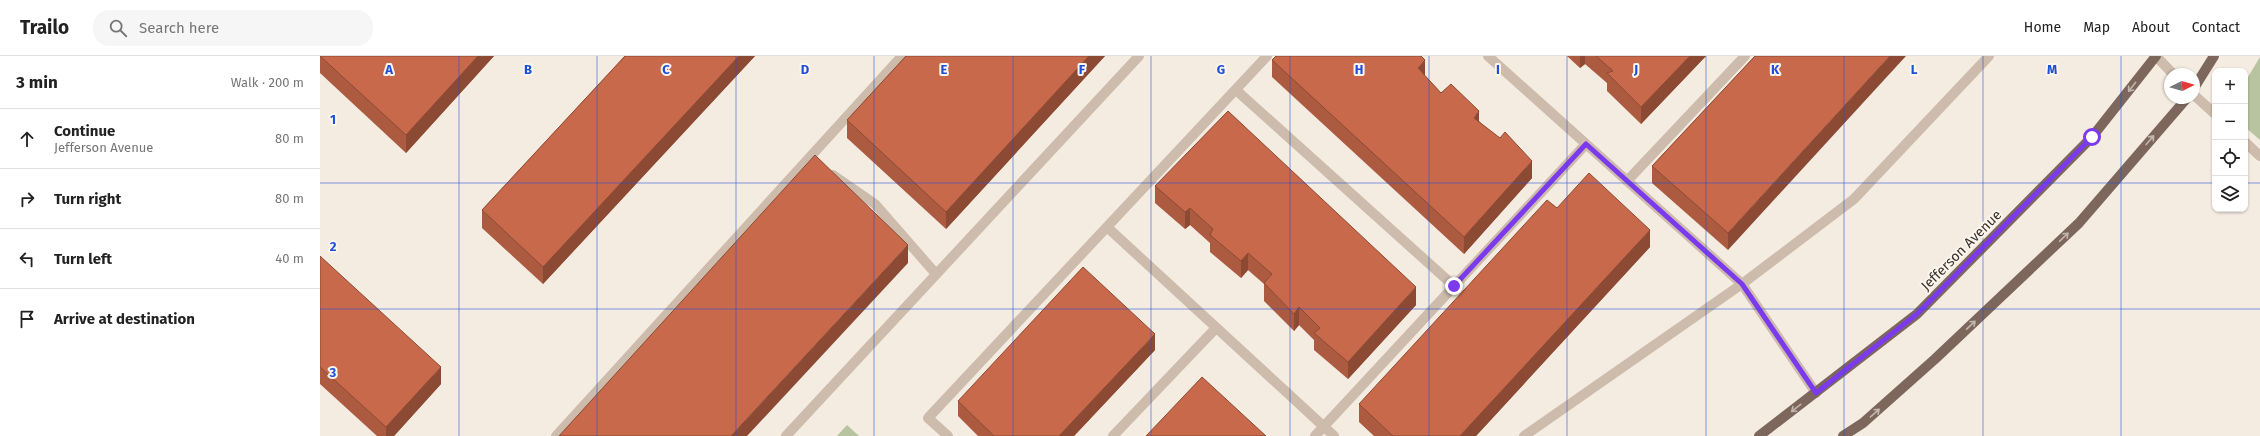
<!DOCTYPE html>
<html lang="en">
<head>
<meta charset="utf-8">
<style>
	:root { --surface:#fff; --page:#f6f6f6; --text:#222; --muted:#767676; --line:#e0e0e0 }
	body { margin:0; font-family:"Fira Sans",sans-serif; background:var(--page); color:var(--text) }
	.controls { position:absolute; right:12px; top:12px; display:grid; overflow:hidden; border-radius:8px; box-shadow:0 1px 3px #0004 }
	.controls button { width:36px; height:36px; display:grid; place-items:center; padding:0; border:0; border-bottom:1px solid var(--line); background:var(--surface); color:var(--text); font:20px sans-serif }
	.compass { position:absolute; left:1844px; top:12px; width:36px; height:36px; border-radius:50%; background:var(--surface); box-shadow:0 1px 3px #0004; rotate:85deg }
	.stop { position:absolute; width:12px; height:12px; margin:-9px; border:3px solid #7c3aed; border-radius:50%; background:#fff }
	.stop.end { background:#7c3aed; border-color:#fff; box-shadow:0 1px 4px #0008 }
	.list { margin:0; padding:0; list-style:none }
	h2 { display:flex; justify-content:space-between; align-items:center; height:52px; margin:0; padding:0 16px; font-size:17px }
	h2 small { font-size:13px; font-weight:400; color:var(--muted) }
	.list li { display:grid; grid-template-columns:26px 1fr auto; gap:12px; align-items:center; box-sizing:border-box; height:60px; padding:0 16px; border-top:1px solid var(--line) }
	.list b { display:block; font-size:15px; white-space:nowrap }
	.list p { margin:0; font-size:13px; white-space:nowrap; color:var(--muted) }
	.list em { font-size:13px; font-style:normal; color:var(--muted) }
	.icon { flex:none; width:22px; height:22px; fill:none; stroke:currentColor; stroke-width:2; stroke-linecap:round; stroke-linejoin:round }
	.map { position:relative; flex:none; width:1940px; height:380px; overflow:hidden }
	header { display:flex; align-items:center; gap:24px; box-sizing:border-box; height:56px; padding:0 20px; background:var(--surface); border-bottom:1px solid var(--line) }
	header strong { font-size:19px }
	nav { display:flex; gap:22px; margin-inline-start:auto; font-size:14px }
	.search { width:280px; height:36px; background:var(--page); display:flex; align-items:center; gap:10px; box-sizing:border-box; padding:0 14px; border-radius:16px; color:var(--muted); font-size:15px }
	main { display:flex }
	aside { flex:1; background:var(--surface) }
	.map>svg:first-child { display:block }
</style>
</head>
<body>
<header>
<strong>Trailo</strong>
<div class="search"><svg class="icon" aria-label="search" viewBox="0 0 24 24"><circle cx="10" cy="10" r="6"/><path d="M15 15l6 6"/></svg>Search here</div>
<nav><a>Home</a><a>Map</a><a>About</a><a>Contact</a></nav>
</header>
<main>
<aside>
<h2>3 min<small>Walk · 200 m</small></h2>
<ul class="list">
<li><svg class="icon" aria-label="ahead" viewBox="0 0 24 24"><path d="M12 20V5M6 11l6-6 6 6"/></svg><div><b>Continue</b><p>Jefferson Avenue</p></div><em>80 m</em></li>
<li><svg class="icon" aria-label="right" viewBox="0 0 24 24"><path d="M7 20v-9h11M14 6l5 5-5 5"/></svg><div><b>Turn right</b></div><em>80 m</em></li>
<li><svg class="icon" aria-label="left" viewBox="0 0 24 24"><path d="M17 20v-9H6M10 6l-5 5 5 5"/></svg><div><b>Turn left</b></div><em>40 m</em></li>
<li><svg class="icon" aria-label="arrive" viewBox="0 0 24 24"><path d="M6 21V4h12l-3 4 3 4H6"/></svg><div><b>Arrive at destination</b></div></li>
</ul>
</aside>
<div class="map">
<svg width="1940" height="380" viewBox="0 0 1940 380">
	<rect width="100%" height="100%" fill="#f4ebe1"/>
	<!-- grass -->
	<path fill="#b8c4a0" d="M1940,1v83l-15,-13v-45z
		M527,369l12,11h-22z"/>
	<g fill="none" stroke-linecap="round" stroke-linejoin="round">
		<!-- minor -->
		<path stroke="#cdbbac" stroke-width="10" d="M1168,0l254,228 74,109
			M1836,0l17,18
			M916,34l218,196
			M1874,39l21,19
			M1925,86l15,14
			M513,119l42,29 61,70
			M1307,125l118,-125
			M787,171l227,209
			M236,380l346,-380
			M466,380l353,-380
			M628,380l-20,-18 339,-362
			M793,380l103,-108
			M995,380l271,-292
			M1204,380l218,-152 112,-85 135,-143"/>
		<!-- major -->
		<path stroke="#7d675c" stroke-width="10" d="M1874,32l20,-32
			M1439,380l158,-122 175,-177 64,-81
			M1523,380l20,-13 72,-64 144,-136 108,-125"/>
	</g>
	<!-- wall -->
	<path fill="#ac5a40" d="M0,0h174l-88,97 -86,-80z
		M305,0h130l-212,228 -61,-56v-18z
		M586,0h199l-159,173 -99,-91v-18z
		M1247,0h139l-65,68 -34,-33v-8l-22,-19 -5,4z
		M1435,0l-27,194 -76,-67v-17z
		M952,4l153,16 16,17 38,28 53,57 -68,76 -192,-177z
		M835,130l261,119 -68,74 -34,-29v-10l-15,-15 -5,6 -30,-30v-17l-16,-14 -7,8 -31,-26v-9l-20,-18 -5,4 -30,-26z
		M1237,152l93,39 -174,189h-102l-15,-14v-18z
		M0,200l121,128 -47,52h-17l-57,-52z
		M835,294l-81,86h-96l-20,-20v-15z"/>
	<!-- shaded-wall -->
	<path fill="#8c4a34" d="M158,0h16l-88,97v-18z
		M419,0h16l-212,228v-17z
		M769,0h16l-159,173v-17z
		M1260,0h5v8l-5,4z
		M1370,0h16l-65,68v-17z
		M1570,0h16l-178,194v-17z
		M1105,4v17l-7,-9z
		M1159,55v17l-5,-10z
		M1212,105v17l-68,76v-17z
		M870,152v17l-5,4v-17z
		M1330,174v17l-174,189h-16z
		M588,189v18l-161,173h-16z
		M928,197v17l-7,8v-17z
		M1096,231v18l-68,74v-17z
		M979,251v18l-5,6v-17z
		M835,278v16l-81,86h-15z
		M121,311v17l-47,52h-8v-9z"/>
	<!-- building -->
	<path fill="#c8694b" stroke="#8c4a34" d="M0,0h158l-72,79z
		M305,0h114l-196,211 -61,-57z
		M586,0h183l-143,156 -99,-92z
		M956,0h145l4,4 -7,8 23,25 10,-9 28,27 -5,7 26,20 5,-6 27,29 -68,76 -192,-177z
		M1276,0h94l-49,51 -34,-34 6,-2z
		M1435,0h135l-162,177 -76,-67z
		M908,55l188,176 -68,75 -34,-29 6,-5 -21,-21 -5,7 -30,-31 8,-9 -24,-21 -7,8 -31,-26 3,-6 -23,-21 -5,4 -30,-26z
		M495,99l93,90 -177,191h-172z
		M1269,117l61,57 -190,206h-67l-34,-32 188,-204 10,8z
		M0,200l121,111 -55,60 -66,-60z
		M763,211l72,67 -96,102h-65l-36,-35z
		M882,321l64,59h-120z"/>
	<!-- one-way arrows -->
	<defs><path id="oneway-shaft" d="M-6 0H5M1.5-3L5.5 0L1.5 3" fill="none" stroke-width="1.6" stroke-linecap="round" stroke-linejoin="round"/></defs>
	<g stroke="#c2b5ac">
		<use href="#oneway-shaft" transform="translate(1812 31) rotate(128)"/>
		<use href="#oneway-shaft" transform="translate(1830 84) rotate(-49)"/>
		<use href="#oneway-shaft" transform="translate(1744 181) rotate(-44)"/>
		<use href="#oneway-shaft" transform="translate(1651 269) rotate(-43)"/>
		<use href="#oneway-shaft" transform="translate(1476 352) rotate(142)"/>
		<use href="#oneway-shaft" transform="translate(1555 357) rotate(-41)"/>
	</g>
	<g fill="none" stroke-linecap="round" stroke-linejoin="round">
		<!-- route -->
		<path stroke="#7c3aed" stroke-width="5" d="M1134,230l132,-142 156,140 74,109 101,-79 175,-177"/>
	</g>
	<!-- grid -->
	<path fill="none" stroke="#1d4ed8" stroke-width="1" stroke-opacity="0.55" d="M139,0v380M277,0v380M416,0v380M554,0v380M693,0v380M831,0v380M970,0v380M1109,0v380M1247,0v380M1386,0v380M1524,0v380M1663,0v380M1801,0v380M0,127h1895M1925,127h15M0,253h1940"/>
	<g text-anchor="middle" stroke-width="4" stroke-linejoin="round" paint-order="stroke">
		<!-- street labels -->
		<g font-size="14" fill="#3b302b" stroke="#fbf5ee">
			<text transform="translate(1641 194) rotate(-45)" y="5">Jefferson Avenue</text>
		</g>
	</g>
	<g font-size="13" text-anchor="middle" font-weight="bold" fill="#1d4ed8" stroke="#fbf5ee" stroke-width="4" stroke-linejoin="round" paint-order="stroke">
		<text x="69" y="18">A</text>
		<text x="208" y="18">B</text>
		<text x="346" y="18">C</text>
		<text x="485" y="18">D</text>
		<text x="624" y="18">E</text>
		<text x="762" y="18">F</text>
		<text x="901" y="18">G</text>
		<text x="1039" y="18">H</text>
		<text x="1178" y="18">I</text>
		<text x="1316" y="18">J</text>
		<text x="1455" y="18">K</text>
		<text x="1594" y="18">L</text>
		<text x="1732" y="18">M</text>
		<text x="13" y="68">1</text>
		<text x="13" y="195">2</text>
		<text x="13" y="321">3</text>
	</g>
</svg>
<div class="controls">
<button>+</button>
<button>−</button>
<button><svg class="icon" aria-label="locate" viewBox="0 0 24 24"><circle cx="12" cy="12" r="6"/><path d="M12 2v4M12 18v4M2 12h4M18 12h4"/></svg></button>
<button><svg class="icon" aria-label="layers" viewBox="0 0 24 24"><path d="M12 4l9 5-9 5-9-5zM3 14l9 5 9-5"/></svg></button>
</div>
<svg class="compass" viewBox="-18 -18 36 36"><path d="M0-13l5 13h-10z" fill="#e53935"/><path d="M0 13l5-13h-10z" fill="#767676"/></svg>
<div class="stop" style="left:1772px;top:81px"></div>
<div class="stop end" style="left:1134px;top:230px"></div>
</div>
</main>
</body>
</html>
